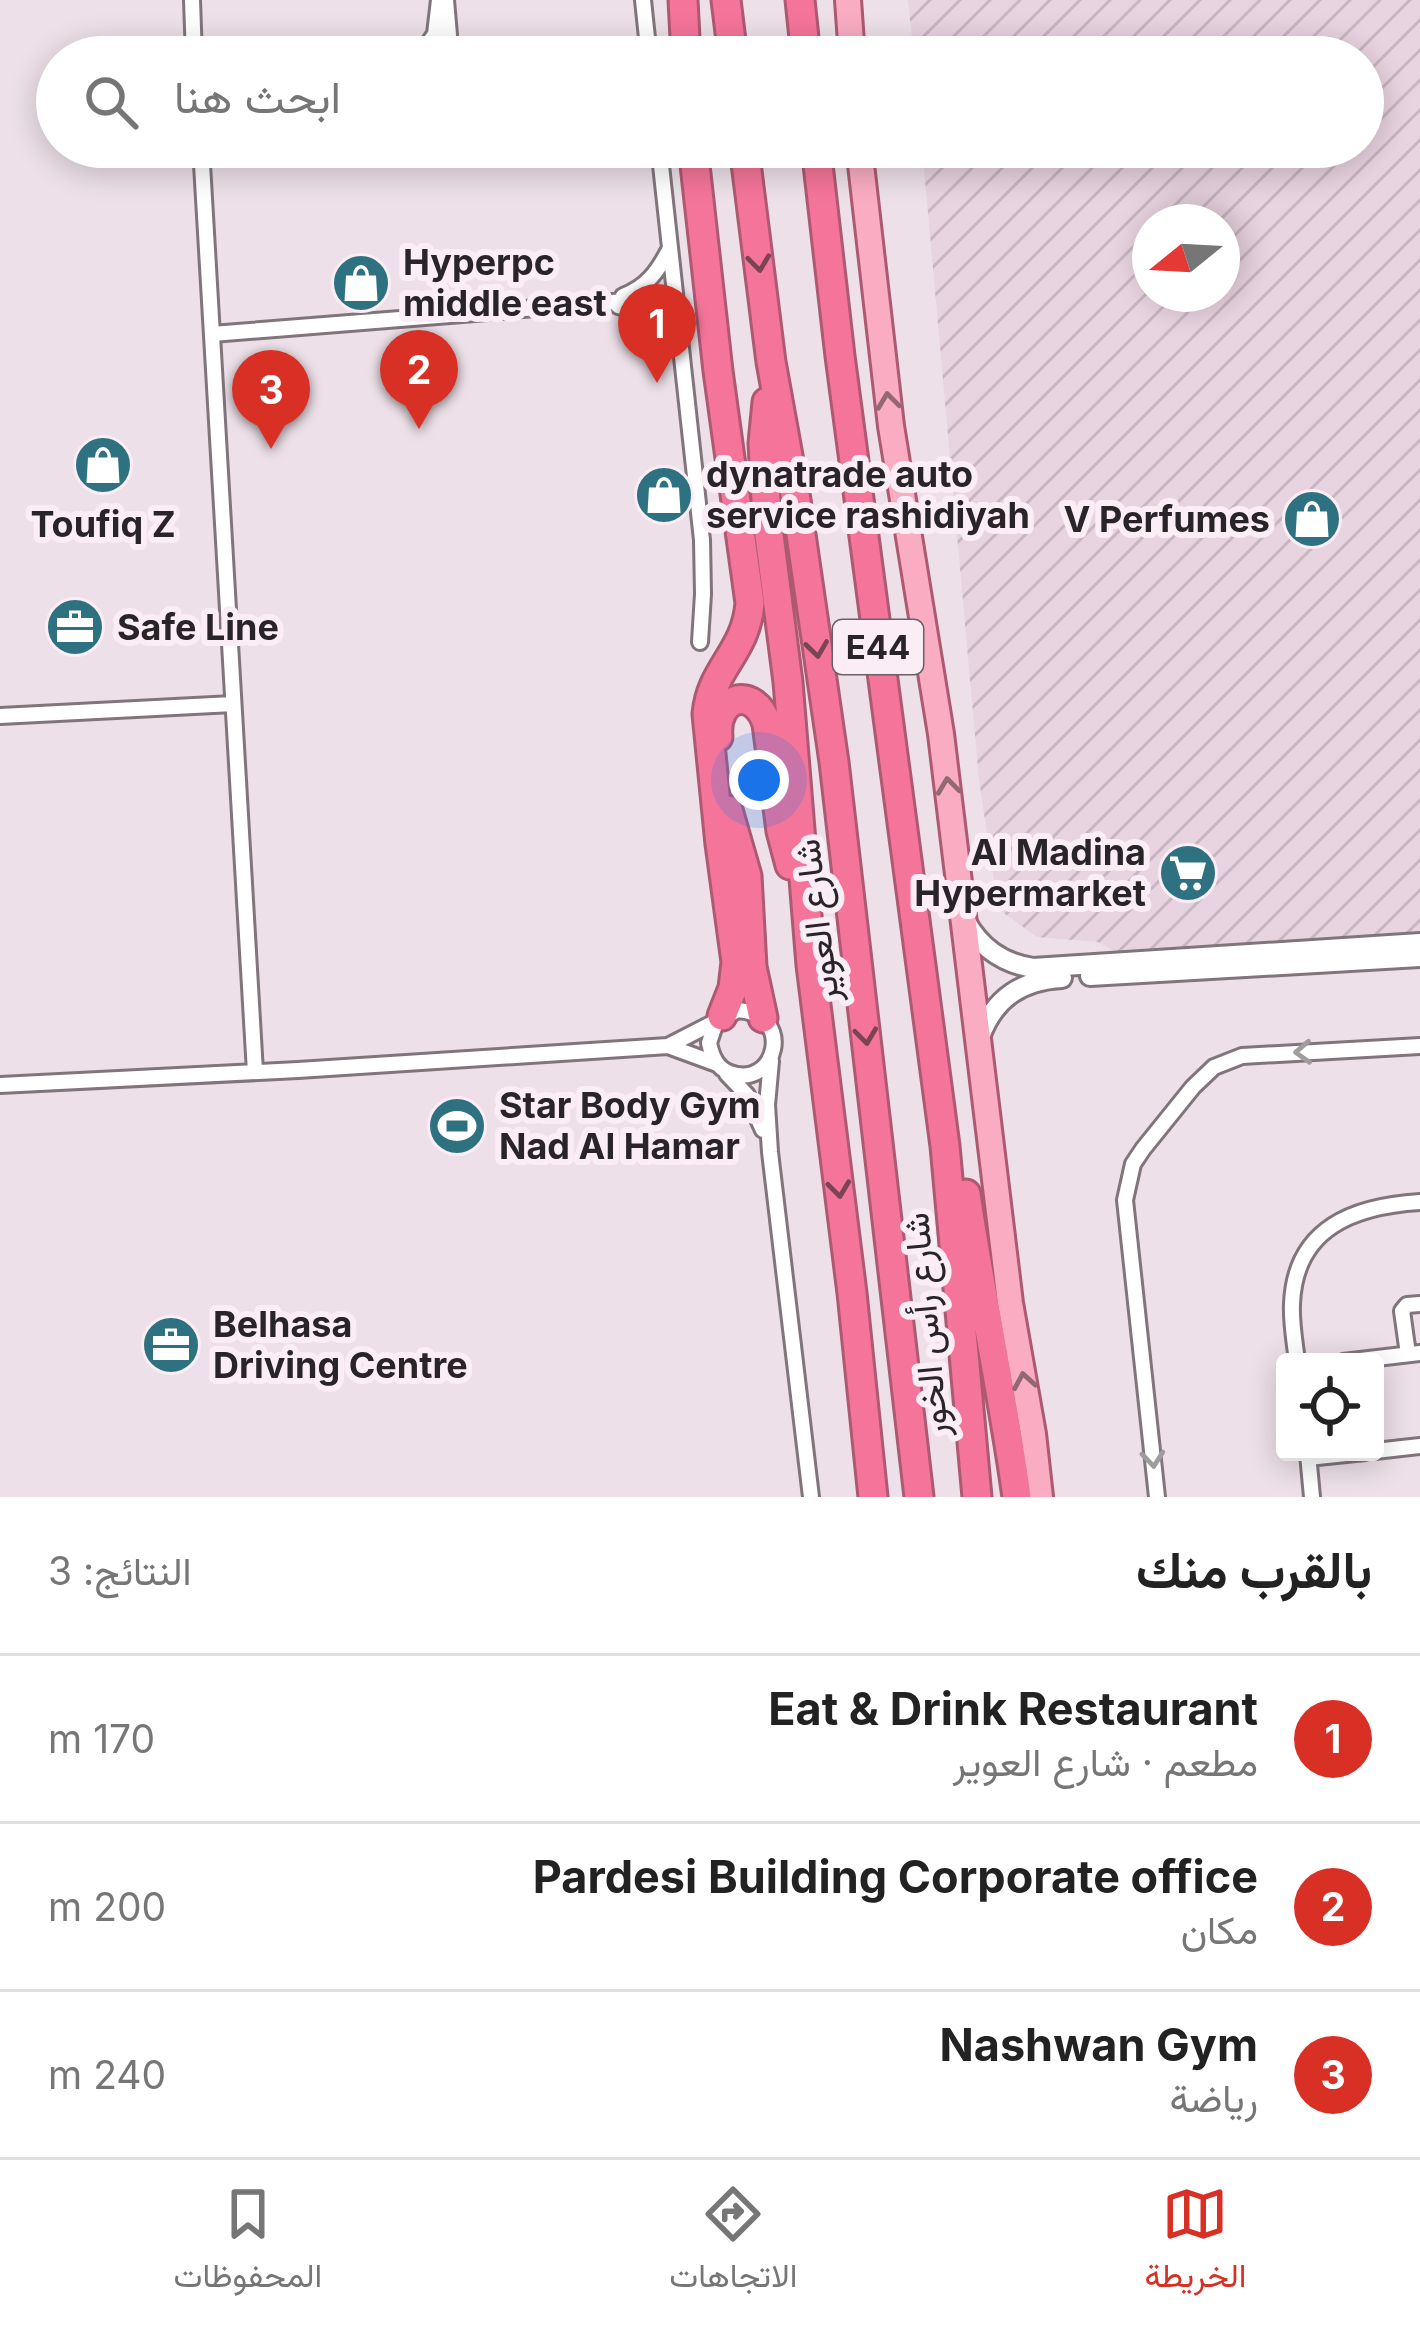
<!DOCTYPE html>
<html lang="ar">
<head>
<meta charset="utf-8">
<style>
	:root { --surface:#fff; --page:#f6f6f6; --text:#222; --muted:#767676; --line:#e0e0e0; --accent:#d93025 }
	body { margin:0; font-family:Inter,Vazirmatn,sans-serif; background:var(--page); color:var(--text); direction:rtl }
	.controls { position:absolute; right:36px; bottom:36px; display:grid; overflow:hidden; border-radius:12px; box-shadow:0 6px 30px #0003 }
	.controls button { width:108px; height:108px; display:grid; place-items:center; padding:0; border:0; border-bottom:3px solid var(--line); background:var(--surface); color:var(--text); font:60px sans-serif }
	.compass { position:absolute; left:1132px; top:204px; width:108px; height:108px; border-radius:50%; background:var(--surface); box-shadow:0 6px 30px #0003; rotate:252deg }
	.you { position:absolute; left:759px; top:780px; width:42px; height:42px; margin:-30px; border:9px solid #fff; border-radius:50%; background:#1a73e8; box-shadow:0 0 0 18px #1a73e833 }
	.badge { display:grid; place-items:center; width:78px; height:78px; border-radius:50%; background:var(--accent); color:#fff; font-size:39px; font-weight:700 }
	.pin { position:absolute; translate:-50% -99px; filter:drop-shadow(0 3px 6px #0008) }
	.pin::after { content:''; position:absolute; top:63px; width:42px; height:36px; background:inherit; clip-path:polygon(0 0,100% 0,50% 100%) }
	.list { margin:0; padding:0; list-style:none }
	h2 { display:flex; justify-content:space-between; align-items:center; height:156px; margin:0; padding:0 48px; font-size:51px }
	h2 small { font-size:39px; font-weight:400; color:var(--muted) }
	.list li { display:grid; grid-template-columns:78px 1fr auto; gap:36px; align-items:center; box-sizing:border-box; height:168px; padding:0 48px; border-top:3px solid var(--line) }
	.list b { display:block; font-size:45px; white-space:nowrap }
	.list p { margin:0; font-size:39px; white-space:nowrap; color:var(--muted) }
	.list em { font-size:39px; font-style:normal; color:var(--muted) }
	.icon { flex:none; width:66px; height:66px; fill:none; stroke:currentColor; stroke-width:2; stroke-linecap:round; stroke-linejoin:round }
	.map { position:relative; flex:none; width:1420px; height:1497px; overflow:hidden; direction:ltr }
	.search { position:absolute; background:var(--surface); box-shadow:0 6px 30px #0003; left:36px; right:36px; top:36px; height:132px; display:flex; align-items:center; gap:30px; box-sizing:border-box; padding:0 42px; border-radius:66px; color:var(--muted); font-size:45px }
	.sheet { height:660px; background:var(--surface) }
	nav { display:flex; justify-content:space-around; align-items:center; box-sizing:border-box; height:168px; border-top:3px solid var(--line); background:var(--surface); font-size:33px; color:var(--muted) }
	nav a { display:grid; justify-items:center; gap:6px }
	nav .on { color:var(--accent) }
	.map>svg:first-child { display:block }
</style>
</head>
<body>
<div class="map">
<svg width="1420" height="1497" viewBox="0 0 1420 1497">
	<defs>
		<pattern id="industrial-furrows" width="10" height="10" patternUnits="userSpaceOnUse" patternTransform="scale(3)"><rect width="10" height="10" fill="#e8d3e0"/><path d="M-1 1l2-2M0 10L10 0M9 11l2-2" fill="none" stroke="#c7b5c0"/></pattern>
	</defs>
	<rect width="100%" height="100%" fill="#ede0e8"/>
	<!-- industrial -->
	<path fill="url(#industrial-furrows)" fill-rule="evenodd" d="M908,0h512v940l-296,17 -26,-15 -61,-5 -39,-28 -19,-130 -57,-632h441v-90h-449zM1150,222h72v72h-72z"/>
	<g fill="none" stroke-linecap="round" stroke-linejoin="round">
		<defs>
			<path id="minor" d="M192,0l2,57
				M643,0l6,57
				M419,57l16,-23 4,-34
				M440,57l9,-22 -3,-35
				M201,147l54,925
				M659,147l43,393 1,54 -3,48
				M623,296c24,-9 35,-25 46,-46
				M618,306l37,11 25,17
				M212,334l425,-34 21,1 18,7
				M0,716l233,-12
				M668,1046l49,18
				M771,1061l-4,44 3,47 41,345
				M727,1074l20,21 16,35
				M0,1085l298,-15 370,-24 70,-36c58,4 38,80 -8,63 -13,-5 -18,-16 -21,-30l7,-21
				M1408,1354l-6,-43 5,-6 13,-1
				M1297,1362c-2,-19 -6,-39 -5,-58 3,-77 63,-98 128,-102
				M1343,1362l77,-9
				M1375,1451l45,-5
				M1308,1454l4,43
				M1308,1458l57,-6
				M1157,1497l-32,-297 8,-36 10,-15 50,-62 21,-20 28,-11 178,-10"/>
			<path id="tertiary" d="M965,920c15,27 36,43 68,48l387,-25
				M1090,976l330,-19
				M980,1037c14,-39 42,-57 82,-59"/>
			<path id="primary" d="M848,0l4,57
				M859,147l32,279 50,308 69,569 23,131 7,63"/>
			<path id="motorway" d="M683,0l3,57
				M726,0l7,57
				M800,0l6,57
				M693,147l25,224 32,232c-4,50 -39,65 -43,111l13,130 16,118 -3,26 -11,28
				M744,147l27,215 25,138 38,262 85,735
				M816,147l24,209 105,790 32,351
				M767,402l-4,41 4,77 21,162 23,283 41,328 21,204
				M718,737c-4,-42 37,-52 49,-13l14,107 9,34
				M728,810l19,66 5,91 11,51
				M966,1194c15,101 37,201 51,303"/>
		</defs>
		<!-- minor casing -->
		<use href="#minor" stroke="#81757c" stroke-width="20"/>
		<!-- tertiary casing -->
		<use href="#tertiary" stroke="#81757c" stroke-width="24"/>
		<!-- primary casing -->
		<use href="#primary" stroke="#ae5972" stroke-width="30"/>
		<!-- motorway casing -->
		<use href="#motorway" stroke="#ae5972" stroke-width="33"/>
		<!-- minor -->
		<use href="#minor" stroke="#fff" stroke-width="14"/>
		<!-- tertiary -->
		<use href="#tertiary" stroke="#fff" stroke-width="18"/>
		<!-- primary -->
		<use href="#primary" stroke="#f9acc2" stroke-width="24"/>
		<!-- motorway -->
		<use href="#motorway" stroke="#f5759a" stroke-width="27"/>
	</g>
	<!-- one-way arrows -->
	<defs><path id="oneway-chevron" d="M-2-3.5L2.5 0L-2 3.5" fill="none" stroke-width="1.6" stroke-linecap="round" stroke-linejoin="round" transform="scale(3)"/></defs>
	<g stroke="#7b4455">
		<use href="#oneway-chevron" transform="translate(759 263) rotate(83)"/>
		<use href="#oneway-chevron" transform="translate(817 649) rotate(82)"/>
		<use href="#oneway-chevron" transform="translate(866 1036) rotate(83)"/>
		<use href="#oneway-chevron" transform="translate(839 1189) rotate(83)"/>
	</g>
	<g stroke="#916874">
		<use href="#oneway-chevron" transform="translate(888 401) rotate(-97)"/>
		<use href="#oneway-chevron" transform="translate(948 786) rotate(-97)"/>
		<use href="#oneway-chevron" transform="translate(1024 1381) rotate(-100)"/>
	</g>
	<g stroke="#9f9c9e">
		<use href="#oneway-chevron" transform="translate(1303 1052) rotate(177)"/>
		<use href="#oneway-chevron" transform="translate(1153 1459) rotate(84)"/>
	</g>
	<!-- icons -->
	<defs>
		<symbol id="shop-disc" viewBox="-11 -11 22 22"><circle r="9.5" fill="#2e7282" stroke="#fbedf6"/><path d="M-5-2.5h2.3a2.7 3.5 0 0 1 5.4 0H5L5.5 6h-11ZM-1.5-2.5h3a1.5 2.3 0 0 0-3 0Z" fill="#fff"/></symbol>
		<symbol id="office-disc" viewBox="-11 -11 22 22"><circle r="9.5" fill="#2e7282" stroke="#fbedf6"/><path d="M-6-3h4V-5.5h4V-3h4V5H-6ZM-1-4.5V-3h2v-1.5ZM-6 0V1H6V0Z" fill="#fff"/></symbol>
		<symbol id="supermarket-disc" viewBox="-11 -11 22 22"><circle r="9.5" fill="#2e7282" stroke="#fbedf6"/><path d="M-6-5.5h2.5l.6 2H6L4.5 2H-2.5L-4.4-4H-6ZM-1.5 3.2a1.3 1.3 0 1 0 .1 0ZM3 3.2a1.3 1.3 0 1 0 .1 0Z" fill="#fff"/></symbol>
		<symbol id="stadium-disc" viewBox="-11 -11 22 22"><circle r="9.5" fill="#2e7282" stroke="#fbedf6"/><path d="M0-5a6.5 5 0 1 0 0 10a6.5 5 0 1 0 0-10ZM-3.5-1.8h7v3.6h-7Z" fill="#fff"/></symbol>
	</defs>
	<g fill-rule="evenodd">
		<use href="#shop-disc" x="328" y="250" width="66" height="66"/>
		<use href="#shop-disc" x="70" y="432" width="66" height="66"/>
		<use href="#shop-disc" x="631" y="462" width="66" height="66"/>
		<use href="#shop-disc" x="1279" y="486" width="66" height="66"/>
		<use href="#office-disc" x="42" y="594" width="66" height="66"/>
		<use href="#supermarket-disc" x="1155" y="840" width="66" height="66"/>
		<use href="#stadium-disc" x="424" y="1093" width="66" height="66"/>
		<use href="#office-disc" x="138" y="1312" width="66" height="66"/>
	</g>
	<g text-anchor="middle" stroke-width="12" stroke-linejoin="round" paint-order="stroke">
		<!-- shield labels -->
		<rect fill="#fbedf6" stroke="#686065" stroke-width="3" x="833" y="620" width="90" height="54" rx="9"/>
		<g font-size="33" font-weight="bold" fill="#292427">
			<text x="878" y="659">E44</text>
		</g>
		<!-- poi labels -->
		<g font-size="36" font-weight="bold" fill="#292427" stroke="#fbedf6" text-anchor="start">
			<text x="403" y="275">Hyperpc<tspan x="403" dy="41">middle east</tspan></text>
			<text x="706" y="487">dynatrade auto<tspan x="706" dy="41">service rashidiyah</tspan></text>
			<text x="1270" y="532" text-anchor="end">V Perfumes</text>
			<text x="103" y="537" text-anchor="middle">Toufiq Z</text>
			<text x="117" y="640">Safe Line</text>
			<text x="1146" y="865" text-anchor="end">Al Madina<tspan x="1146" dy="41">Hypermarket</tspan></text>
			<text x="499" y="1118">Star Body Gym<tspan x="499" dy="41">Nad Al Hamar</tspan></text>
			<text x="213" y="1337">Belhasa<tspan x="213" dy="41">Driving Centre</tspan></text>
		</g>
		<!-- street labels -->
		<g font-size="36" fill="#292427" stroke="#fbedf6">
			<text transform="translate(816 921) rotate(-97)" y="13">شارع العوير</text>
			<text transform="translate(925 1325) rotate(-95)" y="13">شارع رأس الخور</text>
		</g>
	</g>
</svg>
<div class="controls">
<button><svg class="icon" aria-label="locate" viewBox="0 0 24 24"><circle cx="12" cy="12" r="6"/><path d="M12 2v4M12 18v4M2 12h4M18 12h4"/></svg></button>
</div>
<svg class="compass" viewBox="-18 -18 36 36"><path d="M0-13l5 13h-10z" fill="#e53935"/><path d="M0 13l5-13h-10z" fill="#767676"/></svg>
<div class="you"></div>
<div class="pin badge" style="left:657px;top:383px">1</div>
<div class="pin badge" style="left:419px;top:429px">2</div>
<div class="pin badge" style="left:271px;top:449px">3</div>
<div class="search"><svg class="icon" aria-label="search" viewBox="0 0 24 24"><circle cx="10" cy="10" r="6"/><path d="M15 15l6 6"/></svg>ابحث هنا</div>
</div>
<section class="sheet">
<h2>بالقرب منك<small>النتائج: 3</small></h2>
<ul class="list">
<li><span class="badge">1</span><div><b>Eat &amp; Drink Restaurant</b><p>مطعم · شارع العوير</p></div><em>170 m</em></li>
<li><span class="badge">2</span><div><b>Pardesi Building Corporate office</b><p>مكان</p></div><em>200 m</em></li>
<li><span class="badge">3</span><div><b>Nashwan Gym</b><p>رياضة</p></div><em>240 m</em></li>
</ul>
</section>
<nav>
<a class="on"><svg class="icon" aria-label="map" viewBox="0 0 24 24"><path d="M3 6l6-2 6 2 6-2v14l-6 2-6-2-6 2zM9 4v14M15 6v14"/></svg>الخريطة</a>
<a><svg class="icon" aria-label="directions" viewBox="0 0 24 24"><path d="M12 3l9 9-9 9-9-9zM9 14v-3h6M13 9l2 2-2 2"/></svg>الاتجاهات</a>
<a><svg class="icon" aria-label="saved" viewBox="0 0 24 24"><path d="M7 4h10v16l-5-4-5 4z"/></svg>المحفوظات</a>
</nav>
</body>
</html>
